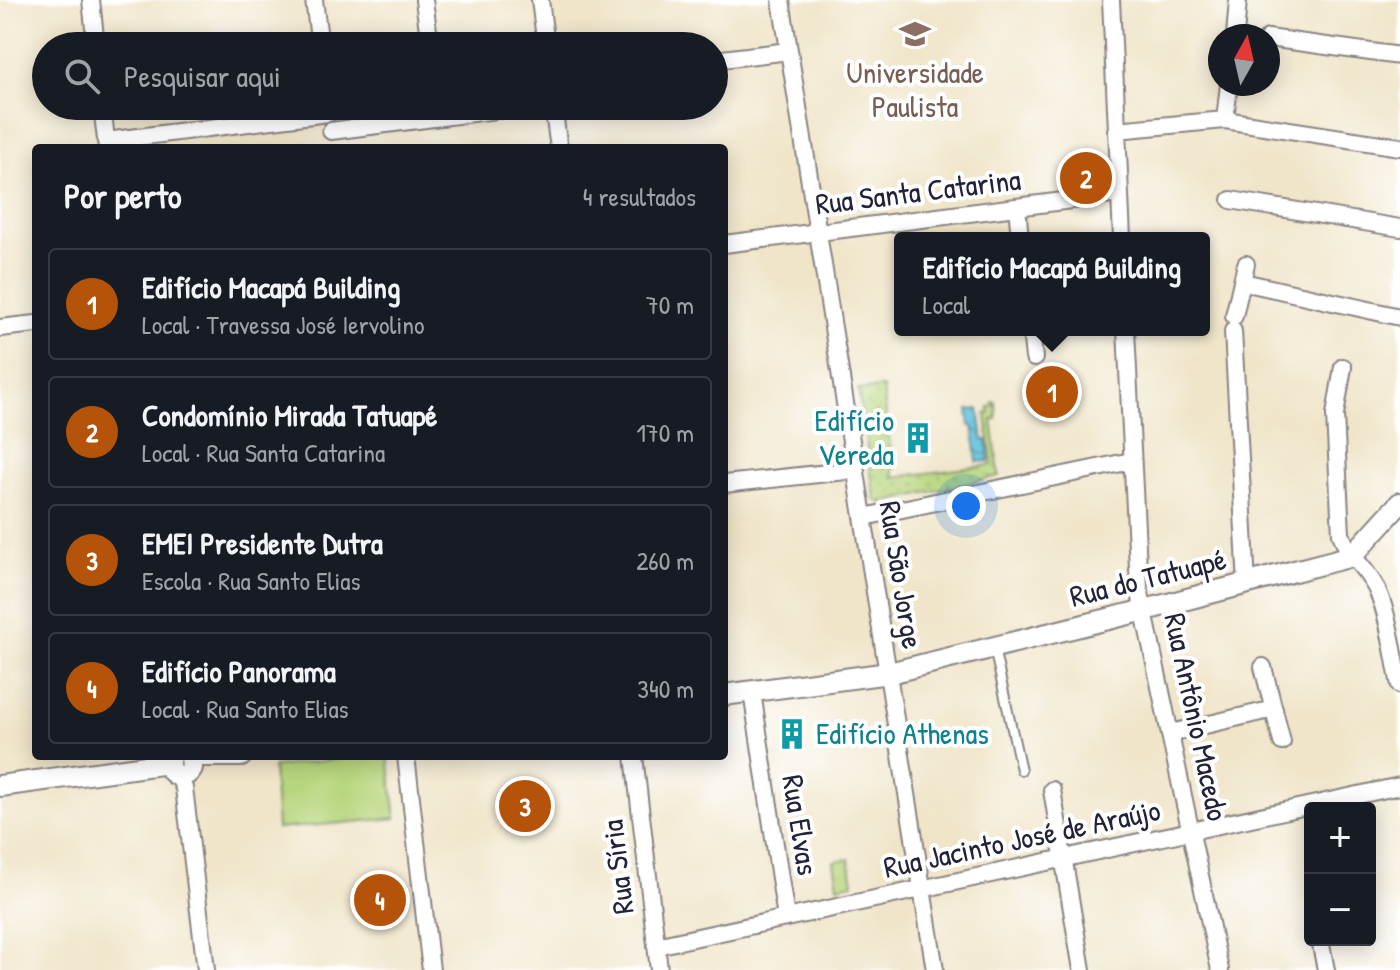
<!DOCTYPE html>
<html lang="pt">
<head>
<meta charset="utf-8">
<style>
	:root { --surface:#171b24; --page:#242831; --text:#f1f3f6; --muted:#9ea1a6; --line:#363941; --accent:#b45309 }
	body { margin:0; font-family:"Patrick Hand",sans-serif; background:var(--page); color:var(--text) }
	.controls { position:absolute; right:24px; bottom:24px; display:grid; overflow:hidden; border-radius:8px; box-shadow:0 4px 20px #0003 }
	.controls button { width:72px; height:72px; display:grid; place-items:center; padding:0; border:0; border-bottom:2px solid var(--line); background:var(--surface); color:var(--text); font:40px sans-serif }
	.compass { position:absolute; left:1208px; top:24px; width:72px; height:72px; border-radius:50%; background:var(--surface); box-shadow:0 4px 20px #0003; rotate:8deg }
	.you { position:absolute; left:966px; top:506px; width:28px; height:28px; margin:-20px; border:6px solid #fff; border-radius:50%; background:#1a73e8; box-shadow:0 0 0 12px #1a73e833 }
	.badge { display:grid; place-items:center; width:52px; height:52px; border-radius:50%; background:var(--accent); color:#fff; font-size:26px; font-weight:700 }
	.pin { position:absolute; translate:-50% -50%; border:4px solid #fff; box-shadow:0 2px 8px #0006 }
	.popup { position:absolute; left:894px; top:232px; width:316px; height:104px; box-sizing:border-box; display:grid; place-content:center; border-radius:8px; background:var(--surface); filter:drop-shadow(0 2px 6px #0005); font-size:26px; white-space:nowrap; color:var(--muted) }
	.popup b { font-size:30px; color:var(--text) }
	.popup::after { content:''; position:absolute; left:50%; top:100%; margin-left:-16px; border:16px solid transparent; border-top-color:var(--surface) }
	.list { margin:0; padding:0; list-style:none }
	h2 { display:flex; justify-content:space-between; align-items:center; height:104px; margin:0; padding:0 32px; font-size:34px }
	h2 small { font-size:26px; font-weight:400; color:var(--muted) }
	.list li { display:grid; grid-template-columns:52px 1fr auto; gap:24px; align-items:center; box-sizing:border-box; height:112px; margin:0 16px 16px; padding:0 16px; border:2px solid var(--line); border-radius:8px }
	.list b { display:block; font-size:30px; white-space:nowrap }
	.list p { margin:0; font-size:26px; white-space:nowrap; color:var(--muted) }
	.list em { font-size:26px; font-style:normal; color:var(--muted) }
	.icon { flex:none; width:44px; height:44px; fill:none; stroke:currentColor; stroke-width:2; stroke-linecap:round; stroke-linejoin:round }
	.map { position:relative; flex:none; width:1400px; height:970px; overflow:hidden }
	.search { position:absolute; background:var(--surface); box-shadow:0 4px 20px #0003; left:32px; top:32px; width:696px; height:88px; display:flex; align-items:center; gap:20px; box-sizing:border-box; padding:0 28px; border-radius:44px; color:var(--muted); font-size:30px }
	.panel { position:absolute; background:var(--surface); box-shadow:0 4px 20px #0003; left:32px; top:144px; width:696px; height:616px; border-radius:8px }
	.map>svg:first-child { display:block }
</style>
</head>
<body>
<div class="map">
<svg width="1400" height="970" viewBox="0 0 1400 970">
	<defs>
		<pattern id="garden-dots" width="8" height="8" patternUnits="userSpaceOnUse" patternTransform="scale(2)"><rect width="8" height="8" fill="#b7d57b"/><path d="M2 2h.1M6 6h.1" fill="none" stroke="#9db76b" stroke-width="1.8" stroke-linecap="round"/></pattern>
		<pattern id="water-waves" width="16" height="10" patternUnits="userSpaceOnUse" patternTransform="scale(2)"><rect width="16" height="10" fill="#5abed8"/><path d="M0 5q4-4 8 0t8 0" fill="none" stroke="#4a9ab0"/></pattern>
	</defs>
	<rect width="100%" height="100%" fill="#fff"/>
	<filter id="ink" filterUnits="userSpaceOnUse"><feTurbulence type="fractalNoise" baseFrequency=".0125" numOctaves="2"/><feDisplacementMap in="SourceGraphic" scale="16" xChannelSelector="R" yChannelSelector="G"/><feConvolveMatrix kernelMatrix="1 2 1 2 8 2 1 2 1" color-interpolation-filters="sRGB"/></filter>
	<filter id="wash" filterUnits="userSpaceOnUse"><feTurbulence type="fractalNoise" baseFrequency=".006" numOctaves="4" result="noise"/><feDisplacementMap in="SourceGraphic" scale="32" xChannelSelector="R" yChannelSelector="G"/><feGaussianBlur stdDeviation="1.8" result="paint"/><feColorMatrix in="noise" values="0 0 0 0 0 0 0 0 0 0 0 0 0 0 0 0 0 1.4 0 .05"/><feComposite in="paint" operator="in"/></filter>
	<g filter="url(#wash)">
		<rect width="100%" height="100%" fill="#f0e5c9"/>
		<!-- park -->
		<path fill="#b7d57b" stroke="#6c7c5b" stroke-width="2" d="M360,756h28l8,62 -119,11 -4,-62z
			M849,859l4,24 -15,3 -4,-25z"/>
		<!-- garden -->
		<path fill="url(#garden-dots)" stroke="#6c7c5b" stroke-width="2" d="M883,388l11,89 98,-12 -6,-51 4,-1 -1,-6 5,-1 -1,-4h3l1,17 -5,1 7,56 -117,27 -7,-4 -17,-109z"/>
		<!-- water -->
		<path fill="url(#water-waves)" stroke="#3e708a" stroke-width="2" d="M979,409l4,31h4l2,21 -12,1 -4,-36h-3l-2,-16z"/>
	</g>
	<g filter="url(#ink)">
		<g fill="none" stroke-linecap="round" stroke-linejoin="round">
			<defs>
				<path id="service" d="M994,648l27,122"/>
				<path id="minor" d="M91,0l5,46
					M314,0l6,46
					M424,0l6,46
					M540,0l6,46
					M781,0l154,970
					M1111,0l11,238
					M1235,36l3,-36
					M1268,38l132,18
					M714,60l75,-9
					M102,106l5,42
					M553,106l6,42
					M1225,120l4,-36
					M1116,130l109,-10 175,27
					M331,131l197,-25
					M106,141l222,-28
					M1231,200l169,28
					M1017,207l3,31
					M724,244l395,-50
					M1243,282l157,35
					M1234,316l12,-52
					M0,328l36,-4
					M1031,330l3,28
					M1126,330l13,258 81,382
					M1233,331l14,254
					M1343,367l-8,48 6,119c7,23 28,36 37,58 11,24 16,66 22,93
					M724,484l132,-14
					M864,517l267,-56
					M1263,667l19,75
					M752,692l34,226
					M1171,733l103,-24
					M406,756l25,214
					M634,756l25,214
					M178,775l6,13 22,182
					M1052,790l30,180
					M1320,940l6,30
					M656,946l744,-160"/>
				<path id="tertiary" d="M724,695l165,-22 256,-63 207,-54 48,-53
					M171,756l-2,11c6,11 17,12 23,1l-1,-12
					M191,756h50
					M0,786l168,-23"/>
			</defs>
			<!-- service casing -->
			<use href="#service" stroke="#898482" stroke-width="12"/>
			<!-- minor casing -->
			<use href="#minor" stroke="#898482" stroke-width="20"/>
			<!-- tertiary casing -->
			<use href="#tertiary" stroke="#898482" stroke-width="24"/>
			<!-- service -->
			<use href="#service" stroke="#fff" stroke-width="8"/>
			<!-- minor -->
			<use href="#minor" stroke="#fff" stroke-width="16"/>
			<!-- tertiary -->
			<use href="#tertiary" stroke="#fff" stroke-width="20"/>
		</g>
	</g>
	<!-- icons -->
	<defs>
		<symbol id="university-bare" viewBox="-9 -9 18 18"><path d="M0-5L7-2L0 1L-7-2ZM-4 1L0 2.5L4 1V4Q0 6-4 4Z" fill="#8d6e63" stroke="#fff" stroke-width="2.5" paint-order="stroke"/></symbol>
		<symbol id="building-bare" viewBox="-9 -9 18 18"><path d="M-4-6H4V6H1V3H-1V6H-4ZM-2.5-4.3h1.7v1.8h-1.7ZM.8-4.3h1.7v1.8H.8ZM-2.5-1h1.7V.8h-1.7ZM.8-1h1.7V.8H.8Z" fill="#0f9aa8" stroke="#fff" stroke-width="2.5" paint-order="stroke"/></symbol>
	</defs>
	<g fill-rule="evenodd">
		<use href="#university-bare" x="893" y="12" width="44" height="44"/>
		<use href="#building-bare" x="896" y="416" width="44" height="44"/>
		<use href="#building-bare" x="770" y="712" width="44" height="44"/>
	</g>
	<g text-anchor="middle" stroke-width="8" stroke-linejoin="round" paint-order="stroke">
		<!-- education labels -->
		<g font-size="30" fill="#785e54" stroke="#fff">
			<text x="915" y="83">Universidade<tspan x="915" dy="34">Paulista</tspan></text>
		</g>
		<!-- street labels -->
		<g font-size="30" fill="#22223b" stroke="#fff">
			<text transform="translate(918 192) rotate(-7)" y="10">Rua Santa Catarina</text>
			<text transform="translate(901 575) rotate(81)" y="10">Rua São Jorge</text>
			<text transform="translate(1148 578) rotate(-14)" y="10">Rua do Tatuapé</text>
			<text transform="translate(1196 717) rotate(78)" y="10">Rua Antônio Macedo</text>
			<text transform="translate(800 825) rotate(81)" y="10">Rua Elvas</text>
			<text transform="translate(1022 839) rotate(-12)" y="10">Rua Jacinto José de Araújo</text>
			<text transform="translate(618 867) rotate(-97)" y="10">Rua Síria</text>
		</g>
		<!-- culture labels -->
		<g font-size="30" fill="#0d838f" stroke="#fff" text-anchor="end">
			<text x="894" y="431">Edifício<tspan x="894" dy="34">Vereda</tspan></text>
			<text x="816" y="744" text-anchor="start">Edifício Athenas</text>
		</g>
	</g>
</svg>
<div class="controls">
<button>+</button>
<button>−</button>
</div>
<svg class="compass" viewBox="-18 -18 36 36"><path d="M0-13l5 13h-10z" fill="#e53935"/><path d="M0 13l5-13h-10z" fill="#9ea1a6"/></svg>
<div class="you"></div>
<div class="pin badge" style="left:1052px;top:392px">1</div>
<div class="popup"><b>Edifício Macapá Building</b>Local</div>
<div class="pin badge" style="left:1086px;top:178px">2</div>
<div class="pin badge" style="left:525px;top:806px">3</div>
<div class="pin badge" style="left:380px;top:900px">4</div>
<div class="search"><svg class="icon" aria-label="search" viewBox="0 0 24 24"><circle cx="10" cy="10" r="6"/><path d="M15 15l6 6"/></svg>Pesquisar aqui</div>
<section class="panel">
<h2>Por perto<small>4 resultados</small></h2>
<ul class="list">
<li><span class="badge">1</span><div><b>Edifício Macapá Building</b><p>Local · Travessa José Iervolino</p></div><em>70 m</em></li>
<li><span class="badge">2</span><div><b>Condomínio Mirada Tatuapé</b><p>Local · Rua Santa Catarina</p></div><em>170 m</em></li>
<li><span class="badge">3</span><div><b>EMEI Presidente Dutra</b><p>Escola · Rua Santo Elias</p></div><em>260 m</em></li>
<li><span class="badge">4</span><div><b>Edifício Panorama</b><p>Local · Rua Santo Elias</p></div><em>340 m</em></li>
</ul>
</section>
</div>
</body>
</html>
